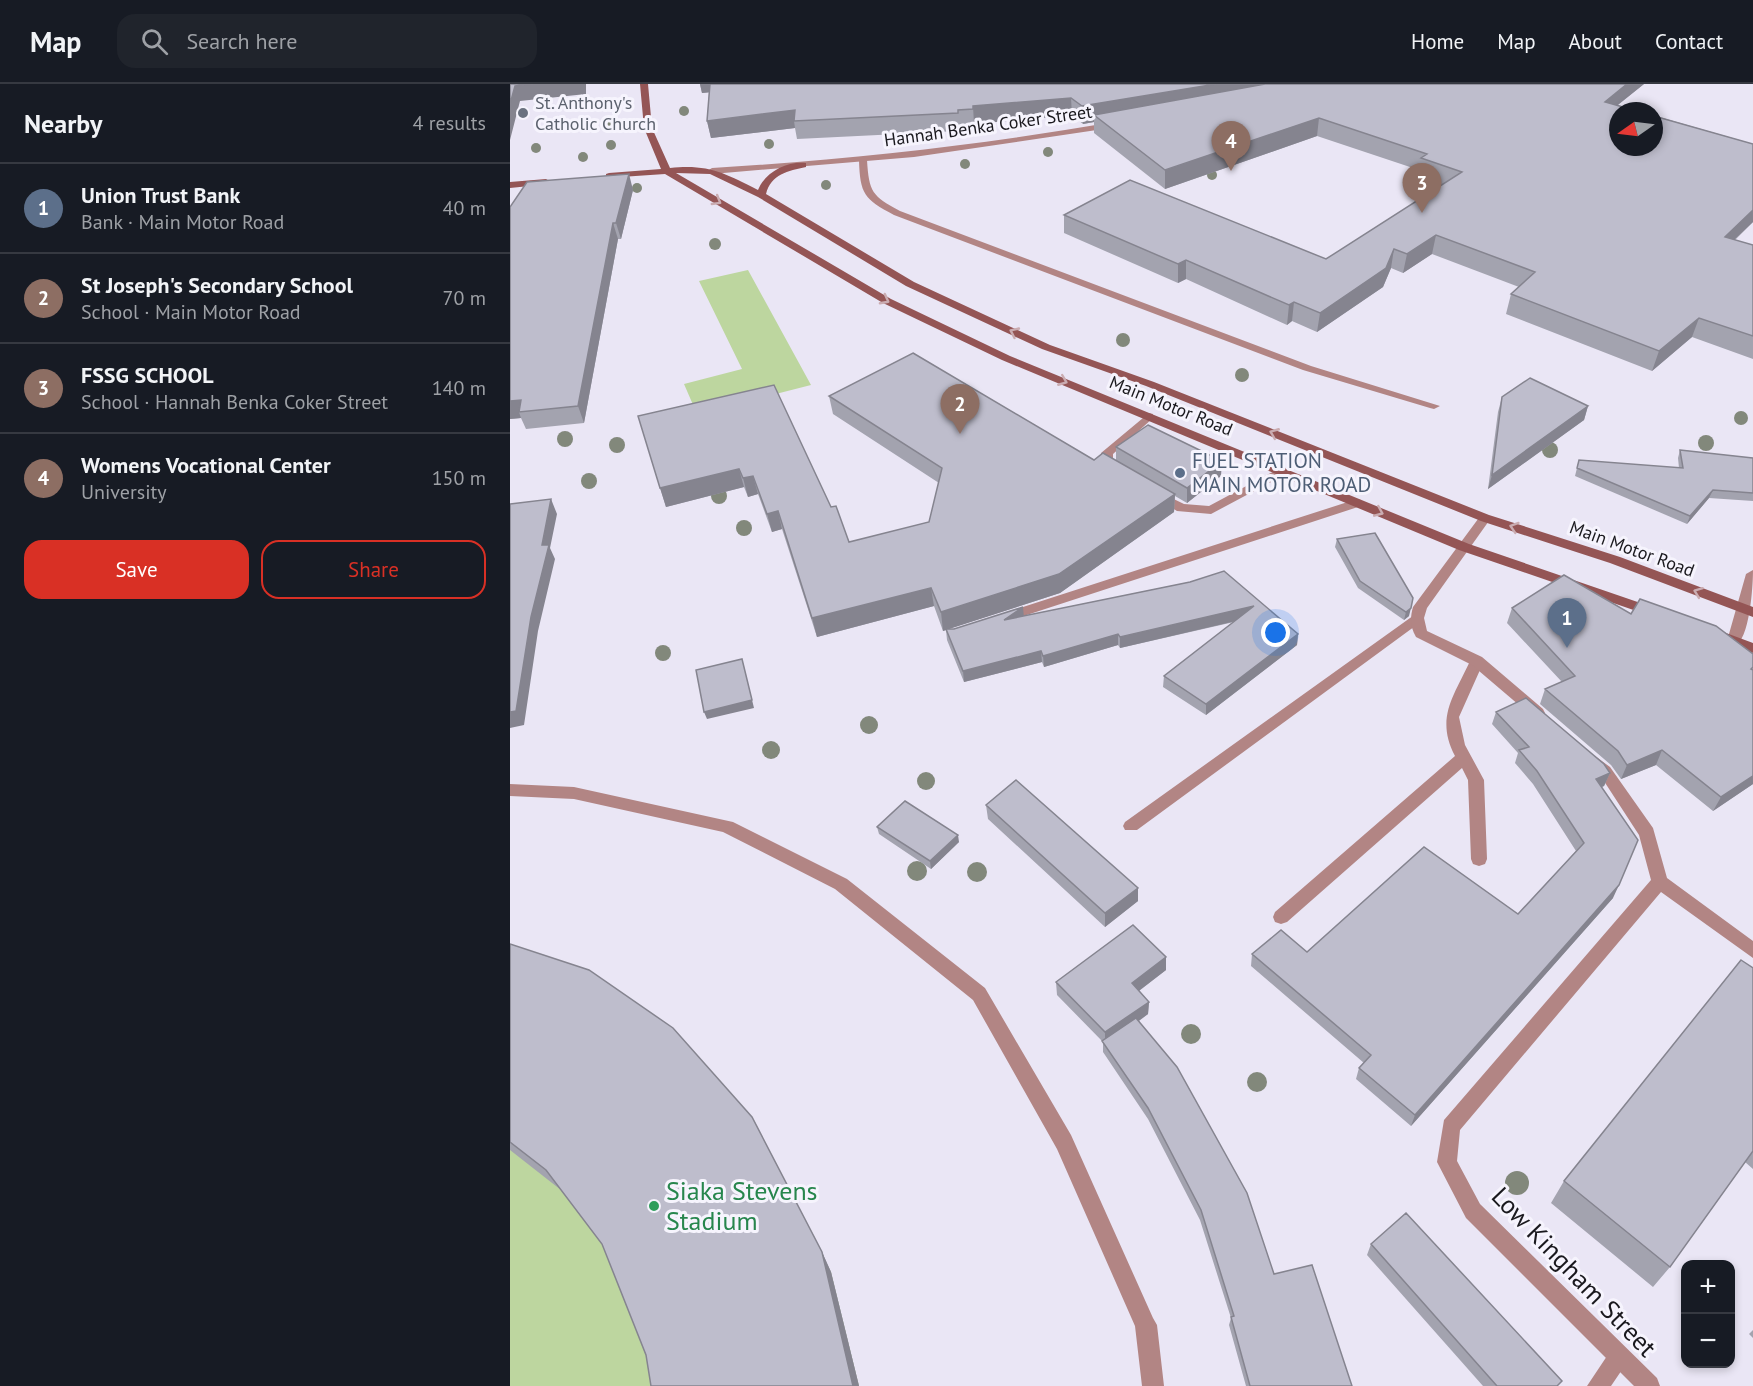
<!DOCTYPE html>
<html lang="en">
<head>
<meta charset="utf-8">
<style>
	:root { --surface:#171b24; --page:#20242c; --text:#f1f3f6; --muted:#9ea1a6; --line:#363941; --accent:#d93025 }
	body { margin:0; font-family:"PT Sans",sans-serif; background:var(--page); color:var(--text) }
	.controls { position:absolute; right:18px; bottom:18px; display:grid; overflow:hidden; border-radius:12px; box-shadow:0 3px 9px #0003 }
	.controls button { width:54px; height:54px; display:grid; place-items:center; padding:0; border:0; border-bottom:2px solid var(--line); background:var(--surface); color:var(--text); font:30px sans-serif }
	.compass { position:absolute; left:1099px; top:18px; width:54px; height:54px; border-radius:50%; background:var(--surface); box-shadow:0 3px 9px #0003; rotate:256deg }
	.you { position:absolute; left:766px; top:549px; width:21px; height:21px; margin:-15px; border:4px solid #fff; border-radius:50%; background:#1a73e8; box-shadow:0 0 0 9px #1a73e833 }
	.badge { display:grid; place-items:center; width:39px; height:39px; border-radius:50%; background:var(--accent); color:#fff; font-size:20px; font-weight:700 }
	.pin { position:absolute; translate:-50% -50px; filter:drop-shadow(0 2px 3px #0008) }
	.pin::after { content:''; position:absolute; top:32px; width:21px; height:18px; background:inherit; clip-path:polygon(0 0,100% 0,50% 100%) }
	.list { margin:0; padding:0; list-style:none }
	h2 { display:flex; justify-content:space-between; align-items:center; height:78px; margin:0; padding:0 24px; font-size:26px }
	h2 small { font-size:20px; font-weight:400; color:var(--muted) }
	.list li { display:grid; grid-template-columns:39px 1fr auto; gap:18px; align-items:center; box-sizing:border-box; height:90px; padding:0 24px; border-top:2px solid var(--line) }
	.list b { display:block; font-size:22px; white-space:nowrap }
	.list p { margin:0; font-size:20px; white-space:nowrap; color:var(--muted) }
	.list em { font-size:20px; font-style:normal; color:var(--muted) }
	.actions { display:flex; gap:12px; padding:18px 24px }
	.actions a { flex:1; padding:14px 0; border:2px solid var(--accent); border-radius:18px; text-align:center; font-size:21px; color:var(--accent) }
	.actions .main { background:var(--accent); color:#fff }
	.icon { flex:none; width:33px; height:33px; fill:none; stroke:currentColor; stroke-width:2; stroke-linecap:round; stroke-linejoin:round }
	.map { position:relative; flex:none; width:1243px; height:1302px; overflow:hidden }
	header { display:flex; align-items:center; gap:36px; box-sizing:border-box; height:84px; padding:0 30px; background:var(--surface); border-bottom:2px solid var(--line) }
	header strong { font-size:28px }
	nav { display:flex; gap:33px; margin-inline-start:auto; font-size:21px }
	.search { width:420px; height:54px; background:var(--page); display:flex; align-items:center; gap:15px; box-sizing:border-box; padding:0 21px; border-radius:18px; color:var(--muted); font-size:22px }
	main { display:flex }
	aside { flex:1; background:var(--surface) }
	.map>svg:first-child { display:block }
</style>
</head>
<body>
<header>
<strong>Map</strong>
<div class="search"><svg class="icon" aria-label="search" viewBox="0 0 24 24"><circle cx="10" cy="10" r="6"/><path d="M15 15l6 6"/></svg>Search here</div>
<nav><a>Home</a><a>Map</a><a>About</a><a>Contact</a></nav>
</header>
<main>
<aside>
<h2>Nearby<small>4 results</small></h2>
<ul class="list">
<li><span class="badge" style="background:#5c6f8a">1</span><div><b>Union Trust Bank</b><p>Bank · Main Motor Road</p></div><em>40 m</em></li>
<li><span class="badge" style="background:#8d6e63">2</span><div><b>St Joseph's Secondary School</b><p>School · Main Motor Road</p></div><em>70 m</em></li>
<li><span class="badge" style="background:#8d6e63">3</span><div><b>FSSG SCHOOL</b><p>School · Hannah Benka Coker Street</p></div><em>140 m</em></li>
<li><span class="badge" style="background:#8d6e63">4</span><div><b>Womens Vocational Center</b><p>University</p></div><em>150 m</em></li>
</ul>
<div class="actions"><a class="main">Save</a><a>Share</a></div>
</aside>
<div class="map">
<svg width="1243" height="1302" viewBox="0 0 1243 1302">
	<rect width="100%" height="100%" fill="#eae6f5"/>
	<!-- green -->
	<path fill="#bdd69f" d="M238,186l63,115 -114,29 -13,-30 58,-15 -43,-88z
		M0,880l253,176 68,132 28,114h-349z"/>
	<g fill="none" stroke-linecap="round" stroke-linejoin="round">
		<!-- service -->
		<path fill="#b28584" fill-rule="evenodd" d="M353,73l4,3c2,32 5,36 33,51l411,155 129,40 -6,3 -4,-1 -127,-38 -409,-155c-30,-16 -34,-21 -35,-55z
			M639,329l4,1v4l-40,36v8l8,10 -2,3h-8l-10,-12v-10z
			M772,383l4,1v6l-75,40 -34,-3 -26,-16 6,-4 27,13 25,2z
			M847,415l4,1v6l-353,115h-10l-2,-3 2,-3z
			M907,529l5,2 2,3 -2,3 -285,209h-12l-2,-4 2,-4z
			M967,572l7,5 -25,56 6,28 19,35 3,79 -2,5 -6,2 -6,-2 -2,-5 -3,-79 -6,-12 -175,154 -6,2 -6,-2 -2,-5 2,-5 180,-156c-20,-38 -1,-60 15,-95z
			M1109,1263l8,3 3,8 -19,28h-24l24,-36z"/>
		<!-- pedestrian -->
		<path fill="#b28584" fill-rule="evenodd" d="M0,700l64,3 159,35 114,57 138,109 86,147 82,183 4,7 7,61h-22l-7,-60 -78,-177 -84,-149 -138,-111 -112,-57 -149,-33 -64,-3z"/>
		<!-- minor -->
		<path fill="#b28584" fill-rule="evenodd" d="M975,430l6,4 -64,90 -3,10 3,13 55,26 61,52 2,4 -7,5 -5,-1 -61,-52 -56,-28c-6,-10 -6,-19 -3,-30l68,-92z
			M1243,486c0,15 -3,71 -19,76l-7,-5 19,-67z
			M1085,672l15,11 43,61 14,50 86,63v17l-92,-66 -201,238 -3,31 23,43 177,174 3,8h-26l-168,-168 -29,-56 7,-42 207,-240 -12,-45 -39,-60 -13,-13 3,-4z"/>
		<!-- tertiary -->
		<path fill="#b28584" fill-rule="evenodd" d="M604,38l4,3 -1,2 -203,30 -202,17 -5,-3 5,-3c135,-8 269,-23 402,-46z"/>
		<!-- secondary -->
		<path fill="#945555" fill-rule="evenodd" d="M130,0h8l4,44 18,40c39,-4 54,5 88,22 7,-18 29,-29 48,-27v4c-18,4 -35,7 -40,27l148,88 136,63 104,37 335,133 131,42 133,50v10l-143,-54 -129,-42 -335,-135 -104,-37 -136,-63 -148,-89 -48,-23 -34,-1 215,126 119,57 459,188 189,65 2,3 -7,5 -5,-2 -189,-65 -457,-190 -119,-57 -218,-129 -59,4v-4l3,-1 52,-4 -17,-41z
			M36,95l5,3 -2,2 -39,4v-6z
			M1208,546l35,13v10l-40,-15 -2,-3 2,-3z"/>
	</g>
	<!-- trees -->
	<g fill="#82887b">
		<circle cx="174" cy="27" r="5"/>
		<circle cx="102" cy="40" r="5"/>
		<circle cx="259" cy="60" r="5"/>
		<circle cx="101" cy="61" r="5"/>
		<circle cx="26" cy="64" r="5"/>
		<circle cx="538" cy="68" r="5"/>
		<circle cx="73" cy="73" r="5"/>
		<circle cx="455" cy="80" r="5"/>
		<circle cx="702" cy="91" r="5"/>
		<circle cx="316" cy="101" r="5"/>
		<circle cx="127" cy="104" r="5"/>
		<circle cx="205" cy="160" r="6"/>
		<circle cx="613" cy="256" r="7"/>
		<circle cx="732" cy="291" r="7"/>
		<circle cx="1231" cy="334" r="7"/>
		<circle cx="55" cy="355" r="8"/>
		<circle cx="1196" cy="359" r="8"/>
		<circle cx="107" cy="361" r="8"/>
		<circle cx="1040" cy="366" r="8"/>
		<circle cx="79" cy="397" r="8"/>
		<circle cx="209" cy="412" r="8"/>
		<circle cx="234" cy="444" r="8"/>
		<circle cx="153" cy="569" r="8"/>
		<circle cx="359" cy="641" r="9"/>
		<circle cx="261" cy="666" r="9"/>
		<circle cx="416" cy="697" r="9"/>
		<circle cx="407" cy="787" r="10"/>
		<circle cx="467" cy="788" r="10"/>
		<circle cx="681" cy="950" r="10"/>
		<circle cx="747" cy="998" r="10"/>
		<circle cx="1007" cy="1099" r="12"/>
	</g>
	<!-- wall -->
	<path fill="#a3a3af" d="M190,0h944l-26,21 135,39v78l-18,18 18,5v114l-61,-22 -40,34 -146,-57 5,-20 8,-7 -87,-33 -29,19 -12,-5 -8,19 -66,45 -25,-11 -5,4 -101,-46 -8,4 -114,-50v-18l262,44 116,-74 -24,-9 1,-6 -102,-34 -152,53 -71,-56v-11l-11,2 -11,-9 -98,9v3h-14l-1,4 -162,8 -2,-11 -84,10 -4,-17 2,-29 -7,1z
		M123,106l-12,49h-3l-34,184 -58,6 -5,-11 -11,1v-212z
		M319,312l265,64 22,1v-14l105,29 -34,27 -12,-7 -1,16 -114,81 -112,36h6l69,-13 167,-34 108,52 -1,11 -91,70 -43,-28 1,-11 70,-54 -114,26 -2,-3 -74,22 -2,-5 -78,20 -17,-42 -1,-10 -3,1 -9,-25 -117,31 -35,-108 -10,3 -14,-38 -10,3 -4,-10 -78,20 -28,-91 193,91 18,35 80,-20 10,-39 -106,-69z
		M992,313l86,9 -4,14 -96,69 10,-77z
		M1170,366l73,8v43l-44,-3 -22,26 -112,-48 4,-16 100,8 -1,-10z
		M865,449l34,83 -5,4 -46,-32 -23,-41 2,-8z
		M1002,524l119,6 122,40v130l-40,27 -57,-46 -35,14 -10,-14 -71,-61 5,-15 17,-7 -55,-59z
		M986,628l114,61 -6,13 -2,1 11,111 -202,228 -55,-47 3,-11 5,-5 -113,-97 1,-12 55,-2 211,-38 58,-63 -43,-67 -18,-21 3,-10 -26,-29z
		M476,721l152,96 -33,26 -117,-108z
		M367,743l82,15 -28,27 -52,-35z
		M0,860l312,308 9,20 28,114h-208l-5,-31 -44,-111 -41,-54 -51,-40z
		M656,873v13l-27,21 10,11 -1,12 -9,7 135,253 78,112h-106l-17,-61 2,-7 -31,-98 -52,-101 -45,-67v-10l-46,-47 -1,-13z
		M1243,884v201l-8,-7 -75,105 -17,20 -102,-84 13,-22z
		M861,1160l187,142h-75l-116,-131z
		M1243,1246v8l-4,-4z"/>
	<!-- shaded-wall -->
	<path fill="#85848f" d="M23,0h53v10l-66,7 -10,39v-36l5,-18z
		M190,0h13l1,8 -12,1z
		M706,0h75l-197,31v7l-11,2 -1,-18z
		M1117,0h17l-44,35 5,-17z
		M561,14l1,17 -98,9 -1,-18z
		M285,26l-1,11 1,7 -84,10 -4,-17z
		M809,34l-2,18 -152,53v-19z
		M119,90l4,16 -12,49 -5,-16z
		M1243,126v12l-35,33 7,-18z
		M103,139l5,16 -34,184 -6,-17z
		M926,151l-4,19 -29,19 4,-19z
		M884,165l-3,19 -8,19 -66,45 3,-19z
		M676,176v19l-8,4v-19z
		M784,218l-2,19 -5,4 2,-20z
		M1189,234l-7,19 -40,34 7,-20z
		M11,316l-2,12 2,6 -11,1v-18z
		M1078,322l-4,14 -96,69 4,-14z
		M712,377l-1,15 -34,27v-15z
		M229,385l5,18 -78,20 -6,-19z
		M243,392l5,18 -10,3 -5,-19z
		M1203,406l-4,8 -22,26 3,-8z
		M665,410l-1,18 -114,81 -117,38 -2,-19z
		M41,415l6,15 -7,34 5,11 -17,72 -14,94 -14,3v-16z
		M268,427l4,18 -10,3 -5,-18z
		M421,504l3,18 -117,31 -5,-19z
		M744,522l-1,11 -133,31v-11z
		M513,523l1,11 -20,2z
		M901,524l-2,8 -5,4 2,-8z
		M608,550v11l-74,22 -1,-11z
		M788,550l-1,11 -91,70v-11z
		M531,567l1,11 -78,20 -1,-11z
		M232,575l12,49 -47,11 -3,-7z
		M1152,666l-6,15 -35,14 6,-14z
		M1100,689l-6,13 -13,5 5,-12z
		M1243,692v8l-40,27 8,-14z
		M448,751l1,7 -28,27 -1,-8z
		M1109,801l-6,13 -202,228 4,-11z
		M628,804v13l-33,26v-14z
		M656,873v13l-34,26v-13z
		M639,918l-1,12 -43,31v-13z
		M312,1168l9,20 28,114h-6z"/>
	<!-- building -->
	<path fill="#bebdcc" stroke="#85848f" stroke-width="1.5" d="M0,0h23l-18,2 -5,18z
		M200,0h506l-134,22 -11,-8 -98,8v3l-15,1v3l-164,8 1,-11 -88,11z
		M755,0h362l-22,18 32,9h-19v36h36v-31l99,28v66l-28,27 28,8v91l-54,-18 -40,33 -148,-57 24,-22 -99,-37 -29,19 -13,-5 -8,19 -66,45 -26,-11 -5,3 -103,-45 -8,4 -114,-49 66,-35 196,79 136,-87 -41,-14 6,-4 -108,-36 -154,52 -71,-55z
		M119,90l-13,49h-3l-35,183 -59,6 2,-12 -11,1v-194l17,-25z
		M403,269l181,107 9,-7 72,41 -116,80 -118,38 -10,-24 -119,30 -34,-107 -11,3 -14,-38 -10,2 -4,-9 -79,19 -22,-72 136,-31 57,122 5,-1 13,36 80,-20 13,-54 -113,-72z
		M1020,294l58,28 -96,69 10,-78z
		M638,341l74,36 -35,27 -71,-41z
		M1170,366l73,8v35l-40,-3 -23,26 -113,-48 2,-8 104,8z
		M41,415l-9,46h7l-18,72 -15,94 -6,1v-208z
		M865,449l38,65 -2,10 -5,4 -46,-31 -23,-42z
		M714,487l74,63 -92,70 -42,-28 90,-70 -134,31 -2,-3 -75,22 -2,-5 -78,20 -17,-42h8l69,-22 -19,13 186,-38z
		M1054,491l67,39 9,-15 76,27 37,28v13l-2,2 2,1v106l-32,21 -59,-47 -35,15 -9,-14 -73,-62 30,-13 -63,-68z
		M232,575l10,41 -48,12 -8,-42z
		M1016,614l78,66 6,9 -14,6 42,61 -19,45 -204,230 -56,-47 12,-13 -119,-101 29,-24 26,22 117,-105 94,67 66,-71 -47,-72 -18,-21 10,-3 -33,-35z
		M506,696l122,108 -33,25 -119,-108z
		M395,717l53,34 -28,26 -53,-34z
		M623,841l33,32 -34,26 17,19 -44,30 -49,-50z
		M0,860l79,26 84,58 79,89 70,135 31,134h-202l-5,-31 -44,-111 -56,-74 -36,-28z
		M1231,876l12,8v183l-83,116 -106,-86z
		M626,934l41,49 70,126 27,81 38,-9 40,121h-102l-19,-69 3,-1 -33,-106 -53,-102 -46,-67z
		M896,1129l156,168 -5,5h-60l-126,-142z"/>
	<!-- one-way arrows -->
	<defs><path id="oneway-chevron" d="M-2-3.5L2.5 0L-2 3.5" fill="none" stroke-width="1.6" stroke-linecap="round" stroke-linejoin="round" transform="scale(1.5)"/></defs>
	<g stroke="#caacb1">
		<use href="#oneway-chevron" transform="translate(207 117) rotate(31)"/>
		<use href="#oneway-chevron" transform="translate(375 216) rotate(28)"/>
		<use href="#oneway-chevron" transform="translate(504 248) rotate(-155)"/>
		<use href="#oneway-chevron" transform="translate(553 297) rotate(22)"/>
		<use href="#oneway-chevron" transform="translate(764 349) rotate(-158)"/>
		<use href="#oneway-chevron" transform="translate(869 428) rotate(23)"/>
		<use href="#oneway-chevron" transform="translate(1004 443) rotate(-162)"/>
		<use href="#oneway-chevron" transform="translate(1188 508) rotate(-159)"/>
	</g>
	<!-- markers -->
	<circle fill="#6b7280" stroke="#f6f4fd" stroke-width="2" cx="13" cy="29" r="6"/>
	<circle fill="#5c6f8a" stroke="#f6f4fd" stroke-width="2" cx="670" cy="389" r="6"/>
	<circle fill="#2e9e5b" stroke="#f6f4fd" stroke-width="2" cx="144" cy="1122" r="6"/>
	<g text-anchor="middle" stroke-width="6" stroke-linejoin="round" paint-order="stroke">
		<!-- far-worship labels -->
		<g font-size="18" fill="#5b616d" stroke="#f6f4fd" text-anchor="start">
			<text x="25" y="25">St. Anthony's<tspan x="25" dy="21">Catholic Church</tspan></text>
		</g>
		<!-- far-street labels -->
		<g font-size="18" fill="#1a191e" stroke="#f6f4fd">
			<text transform="translate(478 42) rotate(-8)" y="6">Hannah Benka Coker Street</text>
			<text transform="translate(661 322) rotate(22)" y="6">Main Motor Road</text>
			<text transform="translate(1122 465) rotate(20)" y="6">Main Motor Road</text>
		</g>
		<!-- service labels -->
		<g font-size="21" fill="#4e5e75" stroke="#f6f4fd" text-anchor="start">
			<text x="682" y="384">FUEL STATION<tspan x="682" dy="24">MAIN MOTOR ROAD</tspan></text>
		</g>
		<!-- near-leisure labels -->
		<g font-size="26" fill="#27864d" stroke="#f6f4fd" text-anchor="start">
			<text x="156" y="1116">Siaka Stevens<tspan x="156" dy="30">Stadium</tspan></text>
		</g>
		<!-- near-street labels -->
		<g font-size="26" fill="#1a191e" stroke="#f6f4fd">
			<text transform="translate(1064 1188) rotate(46)" y="9">Low Kingham Street</text>
		</g>
	</g>
</svg>
<div class="controls">
<button>+</button>
<button>−</button>
</div>
<svg class="compass" viewBox="-18 -18 36 36"><path d="M0-13l5 13h-10z" fill="#e53935"/><path d="M0 13l5-13h-10z" fill="#9ea1a6"/></svg>
<div class="you"></div>
<div class="pin badge" style="left:1057px;top:564px;background:#5c6f8a">1</div>
<div class="pin badge" style="left:450px;top:350px;background:#8d6e63">2</div>
<div class="pin badge" style="left:912px;top:129px;background:#8d6e63">3</div>
<div class="pin badge" style="left:721px;top:87px;background:#8d6e63">4</div>
</div>
</main>
</body>
</html>
